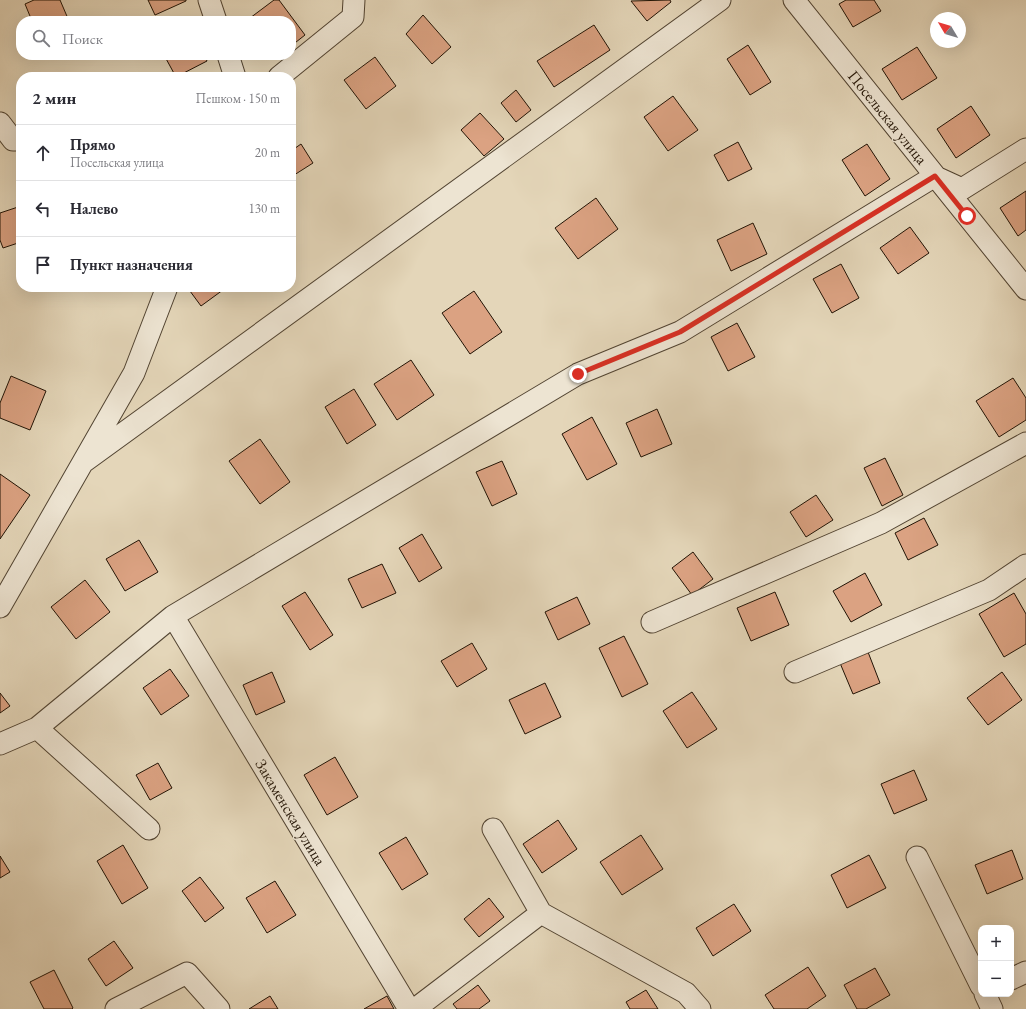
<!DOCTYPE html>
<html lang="ru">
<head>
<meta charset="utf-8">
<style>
	:root { --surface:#fff; --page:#f7f7f7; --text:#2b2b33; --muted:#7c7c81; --line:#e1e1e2 }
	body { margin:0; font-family:"EB Garamond",serif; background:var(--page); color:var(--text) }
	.controls { position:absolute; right:12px; bottom:12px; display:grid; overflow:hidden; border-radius:8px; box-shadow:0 4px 16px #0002 }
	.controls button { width:36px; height:36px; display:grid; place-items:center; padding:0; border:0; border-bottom:1px solid var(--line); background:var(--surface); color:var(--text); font:20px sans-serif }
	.compass { position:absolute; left:930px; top:12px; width:36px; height:36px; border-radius:50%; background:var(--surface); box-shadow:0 4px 16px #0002; rotate:308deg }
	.stop { position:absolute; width:12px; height:12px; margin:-9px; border:3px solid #d93025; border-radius:50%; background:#fff }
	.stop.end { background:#d93025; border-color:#fff; box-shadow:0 1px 4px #0008 }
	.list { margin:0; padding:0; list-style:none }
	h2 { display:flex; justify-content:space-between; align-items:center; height:52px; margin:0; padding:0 16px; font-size:17px }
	h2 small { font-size:13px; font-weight:400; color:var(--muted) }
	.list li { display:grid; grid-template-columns:26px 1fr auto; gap:12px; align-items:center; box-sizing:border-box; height:56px; padding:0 16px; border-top:1px solid var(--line) }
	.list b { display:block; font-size:15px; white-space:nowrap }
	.list p { margin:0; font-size:13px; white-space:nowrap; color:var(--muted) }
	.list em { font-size:13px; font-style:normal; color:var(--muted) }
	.icon { flex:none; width:22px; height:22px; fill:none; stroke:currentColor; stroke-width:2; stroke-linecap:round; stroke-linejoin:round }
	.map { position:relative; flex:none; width:1026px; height:1009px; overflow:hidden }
	.search { position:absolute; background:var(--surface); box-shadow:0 4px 16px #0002; left:16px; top:16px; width:280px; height:44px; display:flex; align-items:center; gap:10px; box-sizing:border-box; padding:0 14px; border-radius:16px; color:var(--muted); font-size:15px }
	.panel { position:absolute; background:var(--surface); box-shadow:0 4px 16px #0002; left:16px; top:72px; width:280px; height:220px; border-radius:16px }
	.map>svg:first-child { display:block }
</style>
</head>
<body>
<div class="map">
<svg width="1026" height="1009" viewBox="0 0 1026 1009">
	<rect width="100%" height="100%" fill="#e4d6b9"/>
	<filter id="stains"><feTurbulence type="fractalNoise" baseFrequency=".005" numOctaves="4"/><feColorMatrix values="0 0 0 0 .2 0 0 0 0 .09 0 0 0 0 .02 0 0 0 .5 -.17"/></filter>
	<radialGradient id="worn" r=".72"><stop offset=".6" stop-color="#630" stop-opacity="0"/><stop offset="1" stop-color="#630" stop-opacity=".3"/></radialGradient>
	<!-- building -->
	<path fill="#dba282" stroke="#211305" d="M34,0h26l9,21h-37l-7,-17z
		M148,0h38v1l-31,14z
		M274,0h5l26,35 -14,11v-25h-38l-3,-3z
		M670,0l1,2 -24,19 -16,-20z
		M846,0h28l7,11 -28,16 -14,-23z
		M423,15l28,32 -19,17 -26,-30z
		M594,25l16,25 -56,37 -17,-26z
		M748,45l23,37 -21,13 -23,-36z
		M917,47l20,31 -35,22 -20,-31z
		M164,55h40l3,6 -31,16z
		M375,57l21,29 -30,23 -22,-29z
		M516,90l15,20 -15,12 -15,-19z
		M673,96l25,34 -30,21 -24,-34z
		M971,106l19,29 -34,23 -19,-29z
		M480,113l24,26 -20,17 -23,-26z
		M738,142l14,27 -24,12 -14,-26z
		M301,144l12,19 -22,14v-26z
		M867,144l23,35 -25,17 -23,-36z
		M1026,191v39l-8,6 -18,-28z
		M596,198l22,31 -40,30 -23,-31z
		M21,206v36l-18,6 -3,-8v-27z
		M753,223l14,31 -36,17 -14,-31z
		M910,227l19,26 -31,21 -18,-26z
		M841,264l18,34 -27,15 -19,-34z
		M187,287h40l-26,19z
		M474,291l28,41 -32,22 -28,-41z
		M737,323l18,34 -27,14 -17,-34z
		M411,360l23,35 -37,25 -23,-36z
		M11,376l35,15 -16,39 -30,-12v-15z
		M1013,378l13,20v22l-27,17 -23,-36z
		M354,389l22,36 -29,19 -22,-37z
		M657,409l15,35 -31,13 -15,-34z
		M592,417l25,47 -30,16 -25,-46z
		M260,439l30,43 -30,22 -31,-43z
		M885,458l18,37 -21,11 -18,-38z
		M502,461l15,33 -25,12 -16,-34z
		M0,474l30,21 -30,44z
		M816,495l17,25 -27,17 -16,-25z
		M924,518l14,27 -30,15 -13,-27z
		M422,534l20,34 -23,14 -20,-34z
		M139,540l19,32 -33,19 -19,-32z
		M693,552l20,27 -21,16 -20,-27z
		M382,564l14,29 -34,15 -14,-29z
		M865,573l17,32 -31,17 -18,-31z
		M85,580l25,32 -34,27 -25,-32z
		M305,592l28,43 -23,15 -28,-44z
		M775,592l14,33 -38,16 -14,-33z
		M1014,593l12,21v30l-22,13 -25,-43z
		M577,597l13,27 -32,16 -13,-28z
		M624,636l24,48 -26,13 -23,-49z
		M472,643l15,26 -30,18 -16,-26z
		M868,652l12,31 -27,11 -13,-31z
		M170,669l19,27 -28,19 -18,-27z
		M272,672l13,30 -29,13 -13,-30z
		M1002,672l20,28 -34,25 -21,-27z
		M545,683l16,34 -36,17 -16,-34z
		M692,692l25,37 -30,19 -24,-37z
		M0,693l10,13 -10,7z
		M335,757l23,40 -31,18 -23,-40z
		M158,763l14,25 -22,12 -14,-25z
		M914,770l13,30 -33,14 -13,-30z
		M558,820l19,29 -35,24 -19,-29z
		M641,835l22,34 -41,26 -22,-33z
		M406,837l22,37 -26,16 -23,-37z
		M123,845l25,43 -26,16 -25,-43z
		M1012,850l11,29 -36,15 -12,-29z
		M869,855l17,33 -39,20 -16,-33z
		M0,856l10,16 -10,6z
		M200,877l24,31 -19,14 -23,-31z
		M275,881l21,34 -29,18 -21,-35z
		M489,898l15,19 -25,20 -15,-18z
		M734,904l17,27 -38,25 -17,-28z
		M114,941l19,27 -27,18 -18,-27z
		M808,967l18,29 -19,13h-33l-9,-14z
		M875,968l15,27 -24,14h-9l-13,-24z
		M54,970l19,38 -1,1h-28l-14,-27z
		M478,985l12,16 -11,8h-22l-4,-5z
		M646,990l12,19h-28l-4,-7z
		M270,996l8,13h-29z
		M387,996l7,13h-30z"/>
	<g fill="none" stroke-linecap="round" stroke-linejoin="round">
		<defs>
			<path id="minor" d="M209,0l7,21
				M794,0l232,289
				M228,55l7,22
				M279,77l74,-60 1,-17
				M0,123l13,17h8
				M938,178l24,11 64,-40
				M85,461l635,-461
				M0,607l134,-234 33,-86
				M173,616l236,393
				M652,622l229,-99 145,-80
				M795,672l194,-82 37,-25
				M37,728l112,101
				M0,744l37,-16 136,-112 405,-242 102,-42 255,-156
				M493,829l48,84
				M917,857l64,129
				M1011,979l15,-7
				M985,994l7,15
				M116,1009l71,-36 32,36
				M415,1009l126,-96 145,80 14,16"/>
		</defs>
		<!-- minor casing -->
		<use href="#minor" stroke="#524432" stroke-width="23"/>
		<!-- minor -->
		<use href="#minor" stroke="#ede4d2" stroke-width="21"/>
	</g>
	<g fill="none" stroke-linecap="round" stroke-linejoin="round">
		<!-- route -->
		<path stroke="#d93025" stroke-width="5" d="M578,374l102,-42 255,-156 32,40"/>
	</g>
	<g text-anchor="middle" stroke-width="3" stroke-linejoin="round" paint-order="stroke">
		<!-- street labels -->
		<g font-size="16" fill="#211305" stroke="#ede4d2">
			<text transform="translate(888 117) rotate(51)" y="6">Посельская улица</text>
			<text transform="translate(291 812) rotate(59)" y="6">Закаменская улица</text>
		</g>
	</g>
	<rect width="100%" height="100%" filter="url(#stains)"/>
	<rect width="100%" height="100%" fill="url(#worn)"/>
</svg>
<div class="controls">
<button>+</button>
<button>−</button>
</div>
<svg class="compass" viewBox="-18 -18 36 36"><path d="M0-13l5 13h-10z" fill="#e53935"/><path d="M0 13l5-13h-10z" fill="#7c7c81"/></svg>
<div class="stop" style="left:967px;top:216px"></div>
<div class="stop end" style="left:578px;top:374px"></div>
<div class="search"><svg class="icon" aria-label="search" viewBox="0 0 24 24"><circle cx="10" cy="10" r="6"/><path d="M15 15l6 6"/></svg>Поиск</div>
<section class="panel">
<h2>2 мин<small>Пешком · 150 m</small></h2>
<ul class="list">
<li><svg class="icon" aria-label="ahead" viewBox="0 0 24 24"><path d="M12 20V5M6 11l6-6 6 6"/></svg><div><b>Прямо</b><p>Посельская улица</p></div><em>20 m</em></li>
<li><svg class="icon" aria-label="left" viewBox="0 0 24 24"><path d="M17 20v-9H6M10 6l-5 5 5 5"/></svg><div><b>Налево</b></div><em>130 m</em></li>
<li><svg class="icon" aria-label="arrive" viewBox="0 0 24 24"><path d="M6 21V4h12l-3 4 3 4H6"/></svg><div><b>Пункт назначения</b></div></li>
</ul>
</section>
</div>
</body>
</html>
